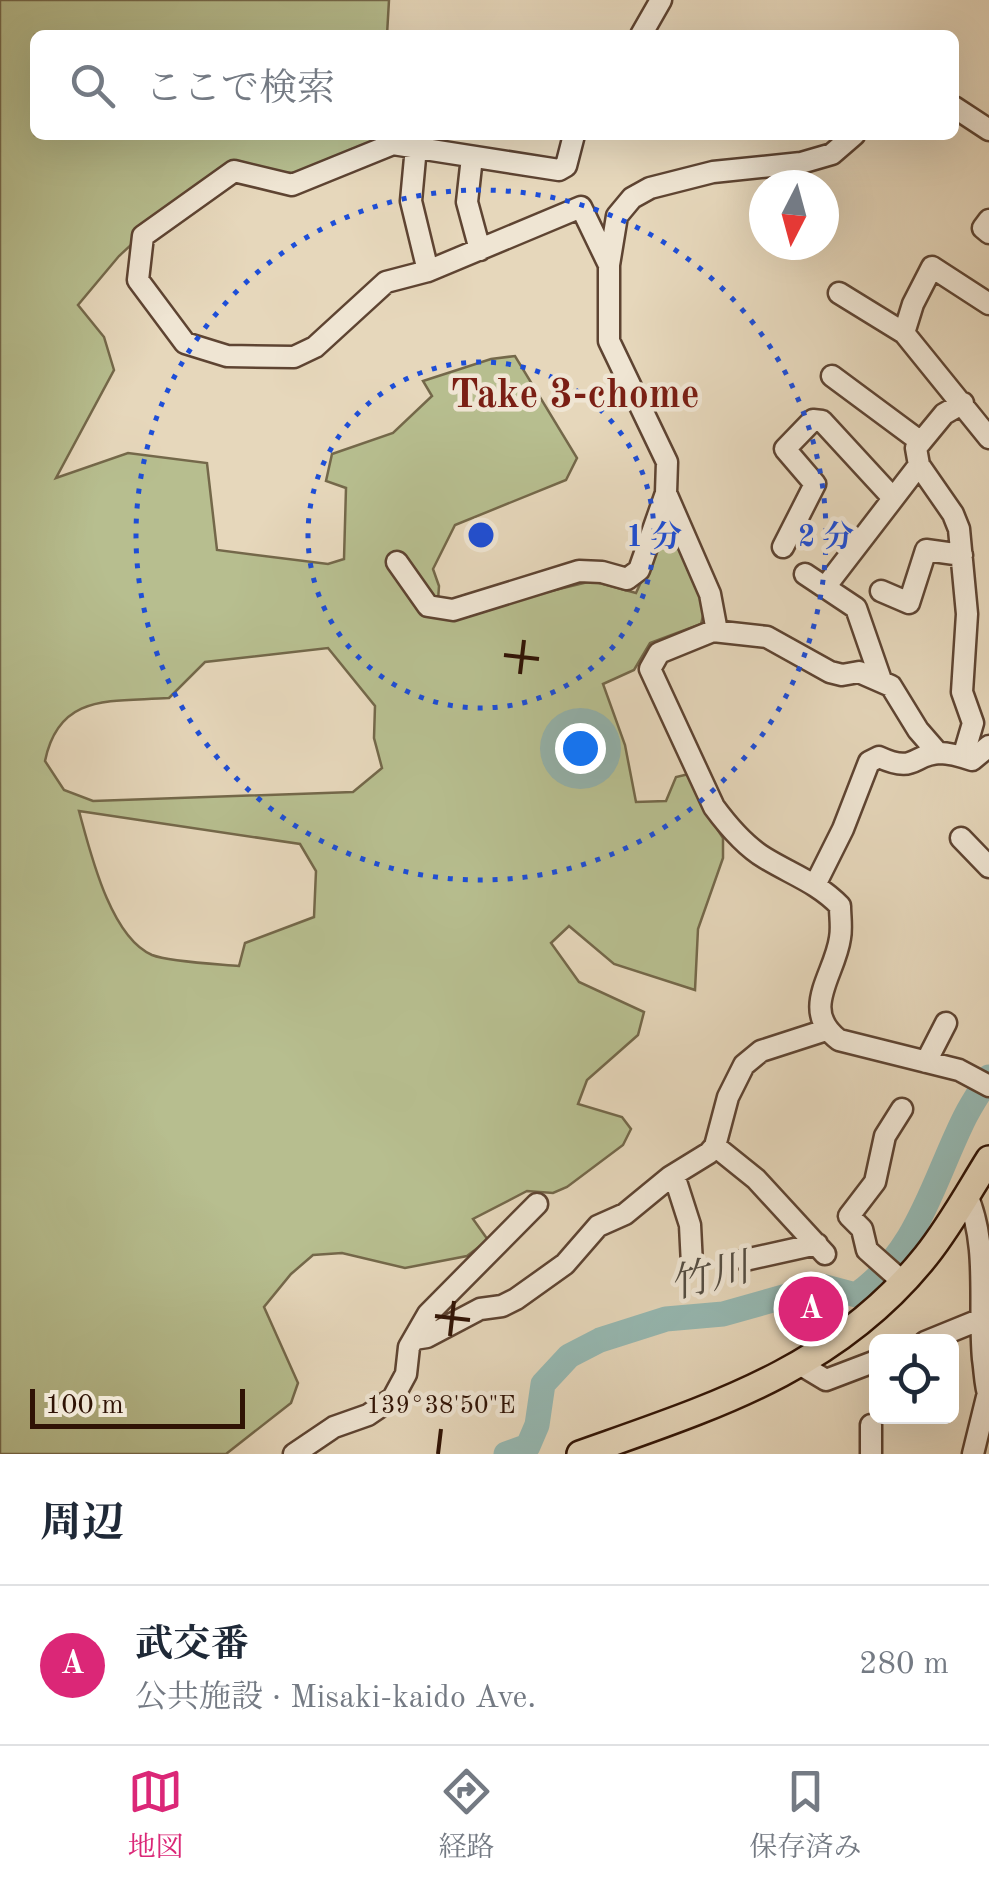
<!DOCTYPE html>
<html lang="ja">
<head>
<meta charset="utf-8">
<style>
	:root { --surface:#fff; --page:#f2f2f3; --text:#1f2937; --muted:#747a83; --line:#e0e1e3; --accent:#db2777 }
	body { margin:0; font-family:"Old Standard TT","Noto Serif JP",serif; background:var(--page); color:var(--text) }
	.controls { position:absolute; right:30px; bottom:30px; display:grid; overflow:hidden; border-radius:15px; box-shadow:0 10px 40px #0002 }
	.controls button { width:90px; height:90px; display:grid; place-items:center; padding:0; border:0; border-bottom:2px solid var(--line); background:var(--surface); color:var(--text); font:50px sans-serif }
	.compass { position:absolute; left:749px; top:170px; width:90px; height:90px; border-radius:50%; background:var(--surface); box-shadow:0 10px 40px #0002; rotate:186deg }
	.scale { position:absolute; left:30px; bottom:25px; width:215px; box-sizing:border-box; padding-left:10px; border:5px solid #301305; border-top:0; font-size:28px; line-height:35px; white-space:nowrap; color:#301305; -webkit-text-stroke:8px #efe5d3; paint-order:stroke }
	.you { position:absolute; left:580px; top:748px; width:35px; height:35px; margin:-25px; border:8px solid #fff; border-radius:50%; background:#1a73e8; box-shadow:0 0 0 15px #1a73e833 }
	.badge { display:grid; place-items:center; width:65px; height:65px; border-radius:50%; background:var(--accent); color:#fff; font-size:32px; font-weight:700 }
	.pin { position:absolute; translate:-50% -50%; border:5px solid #fff; box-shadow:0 2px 10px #0006 }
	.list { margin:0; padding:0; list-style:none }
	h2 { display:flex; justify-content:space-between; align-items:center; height:130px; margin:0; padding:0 40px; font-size:42px }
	h2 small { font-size:32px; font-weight:400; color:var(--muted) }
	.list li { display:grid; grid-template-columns:65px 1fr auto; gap:30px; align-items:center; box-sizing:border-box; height:160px; padding:0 40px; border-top:2px solid var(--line) }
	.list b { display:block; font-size:38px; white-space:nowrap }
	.list p { margin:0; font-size:32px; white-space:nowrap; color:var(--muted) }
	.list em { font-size:32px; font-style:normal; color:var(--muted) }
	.icon { flex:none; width:55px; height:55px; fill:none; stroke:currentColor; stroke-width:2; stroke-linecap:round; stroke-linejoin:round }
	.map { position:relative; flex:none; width:989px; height:1454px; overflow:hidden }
	.search { position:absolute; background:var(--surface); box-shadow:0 10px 40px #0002; left:30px; right:30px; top:30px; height:110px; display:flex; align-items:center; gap:25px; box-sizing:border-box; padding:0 35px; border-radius:15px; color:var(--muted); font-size:38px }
	.sheet { height:290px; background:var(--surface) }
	nav { display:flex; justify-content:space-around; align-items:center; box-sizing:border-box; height:140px; border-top:2px solid var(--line); background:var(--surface); font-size:28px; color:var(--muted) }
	nav a { display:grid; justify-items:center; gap:5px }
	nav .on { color:var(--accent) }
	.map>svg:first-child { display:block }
</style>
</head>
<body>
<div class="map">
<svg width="989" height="1454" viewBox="0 0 989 1454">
	<rect width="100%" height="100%" fill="#e6d7bb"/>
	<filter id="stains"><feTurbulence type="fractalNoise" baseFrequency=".002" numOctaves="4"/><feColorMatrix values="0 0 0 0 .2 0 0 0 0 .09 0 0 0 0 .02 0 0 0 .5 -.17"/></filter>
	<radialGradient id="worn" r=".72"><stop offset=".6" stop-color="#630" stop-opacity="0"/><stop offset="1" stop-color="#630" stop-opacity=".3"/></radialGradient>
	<!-- green -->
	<path fill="#b7be8f" stroke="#74684a" stroke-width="2.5" fill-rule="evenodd" d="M0,0h389l-2,35h-352v100h350l-4,18 -52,18 -108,5 -60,41 -42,39 -41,49 26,32 10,33 -58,108 72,-25 79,10 10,87 111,14 16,-5 2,-71 -20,-7 6,-27 61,-21 39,-37 -9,-15 68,-22 24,-3 62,102 -11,22 -111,45 -22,44 6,17 -1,15 11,15 143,-35 44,12 31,-68 40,75 -6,24 -51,19 -16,27 -31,14 22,61 11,57 30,-1 10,-24 13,-3 12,30 22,34v20l-25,71 -3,61 -81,-26 -45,-38 -18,17 28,39 65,30 -6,23 -51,45 -9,24 44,13 9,12 -8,16 -56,42 -14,6 -26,-2 -54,28 15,21 -21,16 -62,12 -63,-15 -29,2 -22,19 -27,33 34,76 -7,20 -65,51h-226zM328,648l47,58 -1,32 8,30 -29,24 -260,9 -29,-11 -19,-29c14,-69 67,-59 124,-63l36,-36zM79,811l221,33 16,27 -2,46 -69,26 -6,23c-22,-2 -69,-4 -87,-11 -42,-18 -62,-104 -73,-144z"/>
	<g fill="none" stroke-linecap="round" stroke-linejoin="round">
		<!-- river -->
		<path stroke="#96b9b3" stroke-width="25" d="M506,1454l22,-8 9,-21 6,-41 26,-28 31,-16 66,-21 57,-5 99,-28 34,9c62,-43 77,-114 109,-178 7,-14 16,-27 24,-40"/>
		<defs>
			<path id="minor" d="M641,35l20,-35
				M954,107l35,23
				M574,135l-8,31 -7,4 -166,-26 -101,41 -58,-14 -91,65 -5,44 47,63 42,13 67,1 21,-10 71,-65 42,-11 153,-64 28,58
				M416,147l-5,54 17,70
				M472,157l-5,45 13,48
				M989,220l-6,8 6,5
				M839,293l65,40 85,105
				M904,333l9,-29 19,-37 57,37
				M832,376l89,66
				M783,547l32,-63 -30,-35 28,-29 9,1 70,76
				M397,562l31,44 25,4 126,-39 23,1 25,7 12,-9 27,-77
				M805,574l51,34 25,72
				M826,586l93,-121
				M881,591l28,12 17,-53 36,5
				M713,631l3,-5 -6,-32 -44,-101 1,-31 -58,-121v-76l8,-49 15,-18 18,-10 63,-16 88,-9 31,-9 22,-19
				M938,753l-20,-23 -27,-44 -32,-14 -17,3 -12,-3 -63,-35 -54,-6 -54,22 -9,16 64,138c14,19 31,39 51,51 26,16 53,25 75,48 0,10 2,22 0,32 -5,37 -41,72 -1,102l120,30 30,16
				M963,757l10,-34 -11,-31 5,-78 -8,-85 -6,-15 -34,-49 -3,-17 28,-34 19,-11
				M961,838l28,29
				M815,885l28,-56 26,-67 10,-5c37,17 33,-3 61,-4 10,0 23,4 32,7l17,-14
				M926,1062l20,-39
				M902,1109l-17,27 -10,46 -26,34 13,13 5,21 36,32
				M715,1146l41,33 69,75
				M674,1175l16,50 2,40
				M967,1195c22,52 11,109 16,164 2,13 2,28 6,38
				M745,1260l72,-16
				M414,1339l13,-2 53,-28 22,-3 14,-7 49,-35 33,-38 27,-12 45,-37 39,-24 6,-7 13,-49 16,-32 17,-14 65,-21
				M925,1342l54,-22
				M801,1365l25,15 50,-19
				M294,1454l40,-27 34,-12 25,-17 13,-24 3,-27 19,-33 109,-110
				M871,1454v-29
				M973,1454l14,-57"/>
			<path id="major" d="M580,1454c132,-47 255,-84 346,-198 24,-30 43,-65 63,-97"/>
		</defs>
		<!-- minor casing -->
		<use href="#minor" stroke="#5e4432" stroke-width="25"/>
		<!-- major casing -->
		<use href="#major" stroke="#301305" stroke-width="30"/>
		<!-- minor -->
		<use href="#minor" stroke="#efe5d3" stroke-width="20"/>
		<!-- major -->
		<use href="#major" stroke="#e6d7bb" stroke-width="25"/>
	</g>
	<!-- ticks -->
	<path fill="none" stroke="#301305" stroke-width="4" d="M504,655l35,4M520,674l4,-34M435,1316l35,4M450,1336l4,-35M438,1454l3,-25"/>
	<!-- distance rings -->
	<g fill="none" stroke="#1d4ed8" stroke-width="5" stroke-dasharray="5 10">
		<circle cx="481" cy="535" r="173"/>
		<circle cx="481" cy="535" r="345"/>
	</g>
	<g text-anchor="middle" stroke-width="9" stroke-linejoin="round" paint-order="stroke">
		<!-- neighbourhood labels -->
		<g font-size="40" font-weight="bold" fill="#7a1f14" stroke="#efe5d3">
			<text x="575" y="407">Take 3-chome</text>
		</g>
		<!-- water labels -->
		<g font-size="40" font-style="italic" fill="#544d42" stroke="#efe5d3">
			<text transform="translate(709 1275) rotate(-14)" y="14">竹川</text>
		</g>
	</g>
	<g font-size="25" text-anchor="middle" fill="#301305" stroke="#efe5d3" stroke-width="9" stroke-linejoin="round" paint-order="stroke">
		<text x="441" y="1413">139°38'50"E</text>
	</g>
	<circle cx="481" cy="535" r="15" fill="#1d4ed8" stroke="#efe5d3" stroke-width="5"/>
	<g font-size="30" text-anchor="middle" font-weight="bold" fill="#1d4ed8" stroke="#efe5d3" stroke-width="9" stroke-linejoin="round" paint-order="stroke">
		<text x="654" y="546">1 分</text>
		<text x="826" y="546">2 分</text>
	</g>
	<rect width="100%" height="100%" filter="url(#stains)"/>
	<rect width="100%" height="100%" fill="url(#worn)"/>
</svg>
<div class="controls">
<button><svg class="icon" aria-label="locate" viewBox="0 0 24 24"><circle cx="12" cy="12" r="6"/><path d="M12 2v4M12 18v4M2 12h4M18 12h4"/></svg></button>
</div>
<svg class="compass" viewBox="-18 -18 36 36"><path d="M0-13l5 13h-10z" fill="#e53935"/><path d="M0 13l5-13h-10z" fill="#747a83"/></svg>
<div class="scale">100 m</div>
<div class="you"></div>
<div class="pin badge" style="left:811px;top:1309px">A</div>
<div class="search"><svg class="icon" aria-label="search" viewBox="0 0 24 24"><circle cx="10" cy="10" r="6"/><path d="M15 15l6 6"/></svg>ここで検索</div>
</div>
<section class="sheet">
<h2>周辺<small></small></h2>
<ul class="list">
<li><span class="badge">A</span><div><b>武交番</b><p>公共施設 · Misaki-kaido Ave.</p></div><em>280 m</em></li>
</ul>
</section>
<nav>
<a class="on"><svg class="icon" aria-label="map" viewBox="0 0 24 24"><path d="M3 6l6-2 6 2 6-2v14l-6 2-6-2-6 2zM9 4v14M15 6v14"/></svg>地図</a>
<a><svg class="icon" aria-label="directions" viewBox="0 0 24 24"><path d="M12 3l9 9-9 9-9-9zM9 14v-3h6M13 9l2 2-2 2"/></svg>経路</a>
<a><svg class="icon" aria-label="saved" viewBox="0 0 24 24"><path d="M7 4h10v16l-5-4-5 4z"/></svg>保存済み</a>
</nav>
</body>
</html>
